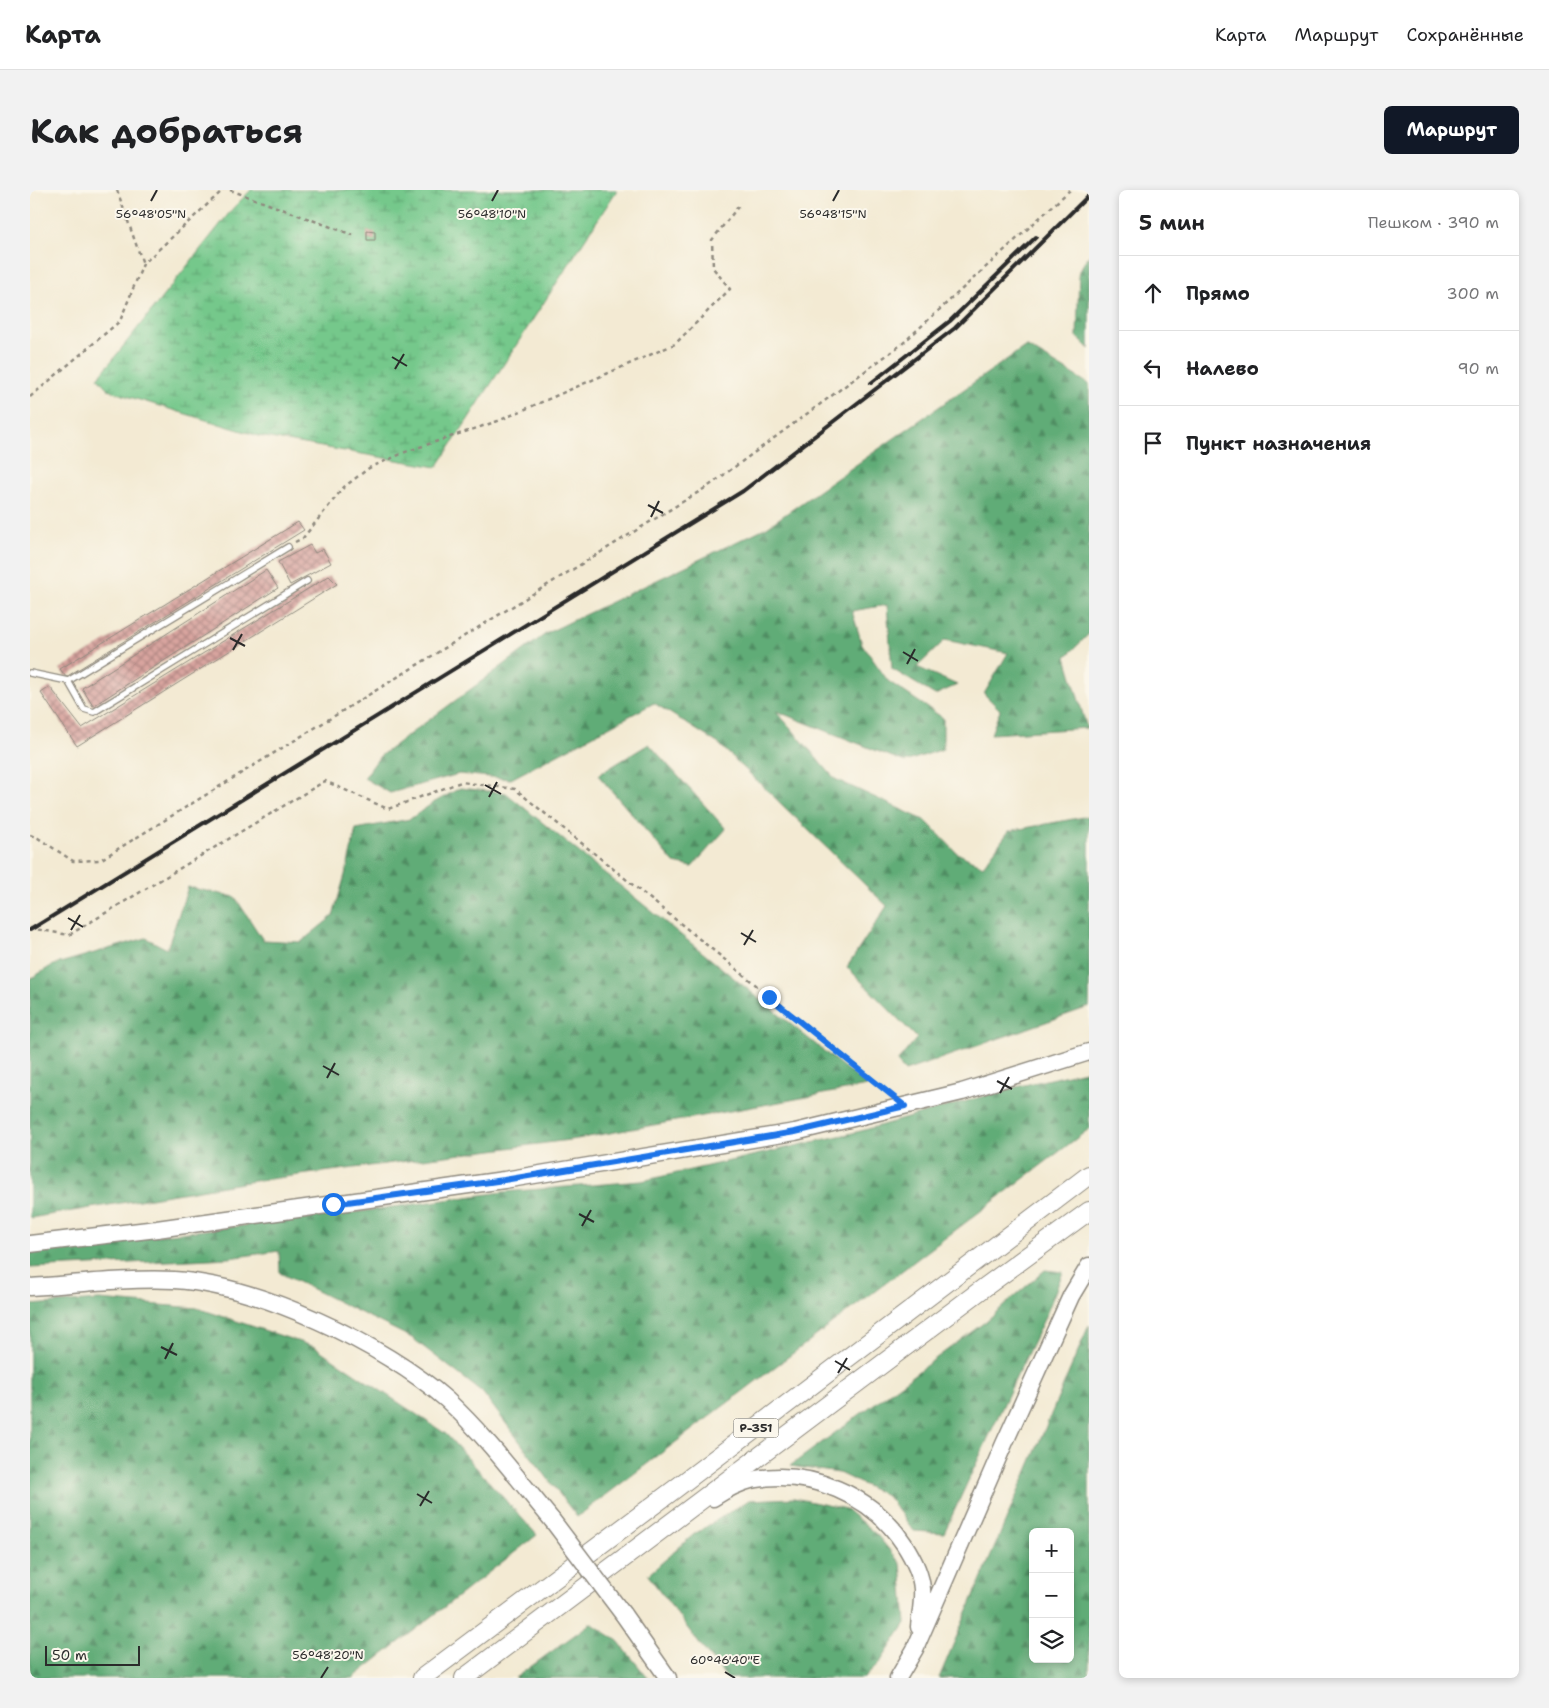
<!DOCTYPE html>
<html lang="ru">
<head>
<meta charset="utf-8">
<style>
	:root { --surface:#fff; --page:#f2f2f2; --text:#202124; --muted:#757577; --line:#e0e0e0; --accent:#111827 }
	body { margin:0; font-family:"Shantell Sans",sans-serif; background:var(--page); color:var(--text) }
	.controls { position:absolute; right:15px; bottom:15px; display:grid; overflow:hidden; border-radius:8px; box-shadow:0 2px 8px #0003 }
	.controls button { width:45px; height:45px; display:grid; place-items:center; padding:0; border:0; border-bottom:1px solid var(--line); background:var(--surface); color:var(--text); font:25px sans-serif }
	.scale { position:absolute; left:15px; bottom:12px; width:95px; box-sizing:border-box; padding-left:5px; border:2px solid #2b2b2b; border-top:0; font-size:14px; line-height:18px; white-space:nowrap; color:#2b2b2b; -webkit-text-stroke:4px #fbf7ec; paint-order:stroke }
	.stop { position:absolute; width:15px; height:15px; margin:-11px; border:4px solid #1a73e8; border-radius:50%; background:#fff }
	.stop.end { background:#1a73e8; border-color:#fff; box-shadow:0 1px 5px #0008 }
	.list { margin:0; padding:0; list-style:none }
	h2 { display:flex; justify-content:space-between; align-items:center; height:65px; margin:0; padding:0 20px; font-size:21px }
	h2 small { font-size:16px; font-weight:400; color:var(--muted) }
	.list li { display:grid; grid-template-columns:32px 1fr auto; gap:15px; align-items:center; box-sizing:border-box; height:75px; padding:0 20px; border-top:1px solid var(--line) }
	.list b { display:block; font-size:19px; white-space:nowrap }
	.list em { font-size:16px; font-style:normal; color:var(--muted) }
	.icon { flex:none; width:28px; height:28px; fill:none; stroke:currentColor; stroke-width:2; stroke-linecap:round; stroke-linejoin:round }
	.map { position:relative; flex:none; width:1059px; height:1488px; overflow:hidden; border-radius:8px }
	header { display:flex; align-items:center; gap:30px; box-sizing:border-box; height:70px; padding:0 25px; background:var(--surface); border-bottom:1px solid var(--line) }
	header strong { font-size:24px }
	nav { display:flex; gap:28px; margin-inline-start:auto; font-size:18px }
	.intro { display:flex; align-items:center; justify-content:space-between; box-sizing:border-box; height:120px; padding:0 30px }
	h1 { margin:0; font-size:35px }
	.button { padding:12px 22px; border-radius:8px; background:var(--accent); color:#fff; font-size:18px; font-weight:700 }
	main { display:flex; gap:30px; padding:0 30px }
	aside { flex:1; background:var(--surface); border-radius:8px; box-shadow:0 2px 8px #0003 }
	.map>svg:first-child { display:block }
</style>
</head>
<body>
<header>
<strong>Карта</strong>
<nav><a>Карта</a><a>Маршрут</a><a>Сохранённые</a></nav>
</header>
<div class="intro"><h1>Как добраться</h1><a class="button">Маршрут</a></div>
<main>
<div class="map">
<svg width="1059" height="1488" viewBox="0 0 1059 1488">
	<defs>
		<pattern id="forest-firs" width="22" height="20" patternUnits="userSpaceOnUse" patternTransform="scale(1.25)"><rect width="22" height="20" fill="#60ac77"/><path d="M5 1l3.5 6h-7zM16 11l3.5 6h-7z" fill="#4f8c62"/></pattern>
		<pattern id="wetland-marsh" width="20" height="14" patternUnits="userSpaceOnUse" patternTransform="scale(1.25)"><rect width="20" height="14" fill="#75c88b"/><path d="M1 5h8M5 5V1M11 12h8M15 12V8" fill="none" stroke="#60a372"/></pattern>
		<pattern id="building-cross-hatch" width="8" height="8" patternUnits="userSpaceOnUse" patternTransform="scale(1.25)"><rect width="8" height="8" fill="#d8a49f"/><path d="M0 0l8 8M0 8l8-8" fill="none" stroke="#af8682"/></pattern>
	</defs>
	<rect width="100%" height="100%" fill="#fbf7ec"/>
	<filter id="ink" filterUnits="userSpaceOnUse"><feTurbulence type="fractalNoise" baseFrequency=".02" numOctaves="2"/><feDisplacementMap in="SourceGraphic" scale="10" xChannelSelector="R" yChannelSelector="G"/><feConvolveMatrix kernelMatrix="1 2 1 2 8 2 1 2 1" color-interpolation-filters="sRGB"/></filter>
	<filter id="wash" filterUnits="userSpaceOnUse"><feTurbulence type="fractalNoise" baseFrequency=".0096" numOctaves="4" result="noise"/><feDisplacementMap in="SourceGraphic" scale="20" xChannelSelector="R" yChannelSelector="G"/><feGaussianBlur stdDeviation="1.12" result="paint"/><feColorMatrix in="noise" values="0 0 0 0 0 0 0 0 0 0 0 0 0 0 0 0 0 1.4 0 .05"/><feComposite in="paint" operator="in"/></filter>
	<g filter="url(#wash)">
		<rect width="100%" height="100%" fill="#f3ead3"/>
		<!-- forest -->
		<path fill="url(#forest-firs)" stroke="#466c51" fill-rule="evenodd" d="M1059,65v94l-12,-12 2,-66z
			M996,156l63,38v250l-23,23 21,71 -96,6 9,-24 -16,-16 24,-41 -63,-13 -28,27 40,18 -22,10 -43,-26 -5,-64 -35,6 10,33 26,37 55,37v31l-38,13 -129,-51 59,68 91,42 31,32 26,13 26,-35 80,-15v191l-184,64 -8,-9 20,-24 -70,-71 40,-61 -168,-162 -65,-41 -143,76 -52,-5 -69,19 -26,-15 16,-22 167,-123 220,-106z
			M619,554l77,85 -34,38 -18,-4 -76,-88z
			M430,598l46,5 361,293 -290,53 -323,42 -224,37v-239l23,-14 93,-27 21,11 21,-62 47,10 28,43 38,2 32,-26 14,-48 9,-39 54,-10 23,-16z
			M1059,880v59l-512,388 -95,-125 -70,-54 -132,-65 -1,-22 -50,7 -199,10v-15l122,-17 177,-20 174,-24 139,-11 219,-50 159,-45z
			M1015,1080l18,2 -17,43 -32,67 -70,151 -30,-2 -27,-35 -48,-23 -49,-7 195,-144z
			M69,1110l98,8 118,39 131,87 91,101 -184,143h-323v-373z
			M1059,1135v353h-150zM1003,1342h37v127h-37z
			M764,1308l52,11 31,26 24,29 5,59 -27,41 -15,14h-137l-26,-32 -53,-71 45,-40 56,-35z
			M561,1433l27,18 30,37h-133z"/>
		<!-- wetland -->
		<path fill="url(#wetland-marsh)" stroke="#507a5b" d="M221,0h366l-180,277 -178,-31 -149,-45 -12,-13 136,-171z"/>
		<g id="blocks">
			<!-- building -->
			<path fill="url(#building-cross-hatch)" d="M337,41l8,1v8h-8z
				M268,332l6,8 -238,147 -6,-8z
				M280,355l5,8 8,-4 8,14 -41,22 -12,-23z
				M236,380l12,18 -185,118 -11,-18z
				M299,386l8,8 -260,162 -36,-53 9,-6 32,41z"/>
		</g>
	</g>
	<g filter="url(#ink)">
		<use href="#blocks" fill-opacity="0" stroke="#8f8a7f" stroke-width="1"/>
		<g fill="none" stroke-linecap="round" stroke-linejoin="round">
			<defs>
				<path id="service" d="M0,483l38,8 220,-134
					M38,491l16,28 10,3 213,-131"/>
				<path id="secondary" d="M0,1054l127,-15 347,-49 291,-48 167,-40 127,-40
					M0,1097c47,-3 96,-9 144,-7 84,5 210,64 273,120 39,36 71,79 105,120
					M683,1308c11,-7 25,-15 38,-18 58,-12 121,15 153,64 9,14 17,29 18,45 1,13 -2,26 -3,38
					M593,1424l45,64
					M868,1488l17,-29 89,-205 67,-148 18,-30"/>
				<path id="primary" d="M392,1488l253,-189 414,-314
					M434,1488l521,-391 104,-76"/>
			</defs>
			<!-- service casing -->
			<use href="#service" stroke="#8f8a7f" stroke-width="8"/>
			<!-- secondary casing -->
			<use href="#secondary" stroke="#8f8a7f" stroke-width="19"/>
			<!-- primary casing -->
			<use href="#primary" stroke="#8f8a7f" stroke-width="20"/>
			<!-- path -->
			<path stroke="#8f8a7f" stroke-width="2.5" stroke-dasharray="4 4" stroke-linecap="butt" d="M87,0l26,74
				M200,0l123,45
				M0,207l90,-76 23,-57 80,-74
				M265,352l8,-4 41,-51 25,-19 39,-17 90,-30 177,-77 55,-55 -17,-21 -1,-28 29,-37
				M0,645l8,3 35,23 27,-1 610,-375 192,-141 168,-154
				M0,738l39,7 256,-154 63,28 73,-27 54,7 375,305"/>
			<!-- service -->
			<use href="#service" stroke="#fff" stroke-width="5.5"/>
			<!-- secondary -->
			<use href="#secondary" stroke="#fff" stroke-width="16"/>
			<!-- primary -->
			<use href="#primary" stroke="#fff" stroke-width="18"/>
			<!-- rail -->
			<path stroke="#2b2b2b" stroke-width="4" d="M841,193l79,-62 86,-84
				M0,740l713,-439 212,-163 134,-133"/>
			<defs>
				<path id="secondary-bridge" d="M522,1330l71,94"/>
			</defs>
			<!-- secondary-bridge casing -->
			<use href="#secondary-bridge" stroke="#8f8a7f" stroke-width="19" stroke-linecap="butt"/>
			<!-- secondary-bridge -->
			<use href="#secondary-bridge" stroke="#fff" stroke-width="16"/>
		</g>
	</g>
	<g fill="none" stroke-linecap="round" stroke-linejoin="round" filter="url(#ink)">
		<!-- route -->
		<path stroke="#1a73e8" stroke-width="6" d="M303,1014l171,-24 291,-48 110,-26 -136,-109"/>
	</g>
	<!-- ticks -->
	<path fill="none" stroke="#2b2b2b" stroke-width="2" d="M121,11l6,-11M462,11l6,-11M803,11l6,-11M362,167l15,9M365,179l9,-15M618,315l15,8M621,327l8,-16M200,448l15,8M203,460l9,-16M873,462l15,9M877,474l8,-15M455,595l16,9M459,607l8,-15M38,728l15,9M41,740l9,-15M711,743l15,9M714,755l9,-15M293,876l16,9M297,888l8,-15M967,891l15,8M970,903l9,-16M549,1024l15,8M552,1036l9,-16M131,1157l16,8M135,1169l8,-16M805,1171l15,9M808,1183l9,-15M387,1304l15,9M390,1316l9,-15M695,1482l10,6M291,1488l7,-11"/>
	<g text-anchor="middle" stroke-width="4" stroke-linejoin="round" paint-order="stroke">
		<!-- shield labels -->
		<rect fill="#fbf7ec" stroke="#696865" stroke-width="1" x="703.5" y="1228.5" width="45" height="19" rx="4"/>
		<g font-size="12" font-weight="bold" fill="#2b2b2b">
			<text x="726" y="1242">Р-351</text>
		</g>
	</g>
	<g font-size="12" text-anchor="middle" fill="#2b2b2b" stroke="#fbf7ec" stroke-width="4" stroke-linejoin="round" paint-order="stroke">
		<text x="121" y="28">56°48'05"N</text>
		<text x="462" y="28">56°48'10"N</text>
		<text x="803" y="28">56°48'15"N</text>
		<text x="298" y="1469">56°48'20"N</text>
		<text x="695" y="1474">60°46'40"E</text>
	</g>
</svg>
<div class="controls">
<button>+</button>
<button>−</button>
<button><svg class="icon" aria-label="layers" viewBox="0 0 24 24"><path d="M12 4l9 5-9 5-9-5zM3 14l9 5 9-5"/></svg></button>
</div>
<div class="scale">50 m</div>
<div class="stop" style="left:303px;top:1014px"></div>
<div class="stop end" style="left:739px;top:807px"></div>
</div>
<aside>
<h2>5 мин<small>Пешком · 390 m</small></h2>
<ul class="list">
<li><svg class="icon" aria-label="ahead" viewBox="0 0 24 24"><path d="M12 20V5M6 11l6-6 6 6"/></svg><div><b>Прямо</b></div><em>300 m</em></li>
<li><svg class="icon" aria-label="left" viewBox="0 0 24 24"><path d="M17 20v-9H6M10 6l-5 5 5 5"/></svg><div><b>Налево</b></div><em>90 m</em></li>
<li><svg class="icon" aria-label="arrive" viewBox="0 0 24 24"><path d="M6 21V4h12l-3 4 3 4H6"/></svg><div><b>Пункт назначения</b></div></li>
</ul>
</aside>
</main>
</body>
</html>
